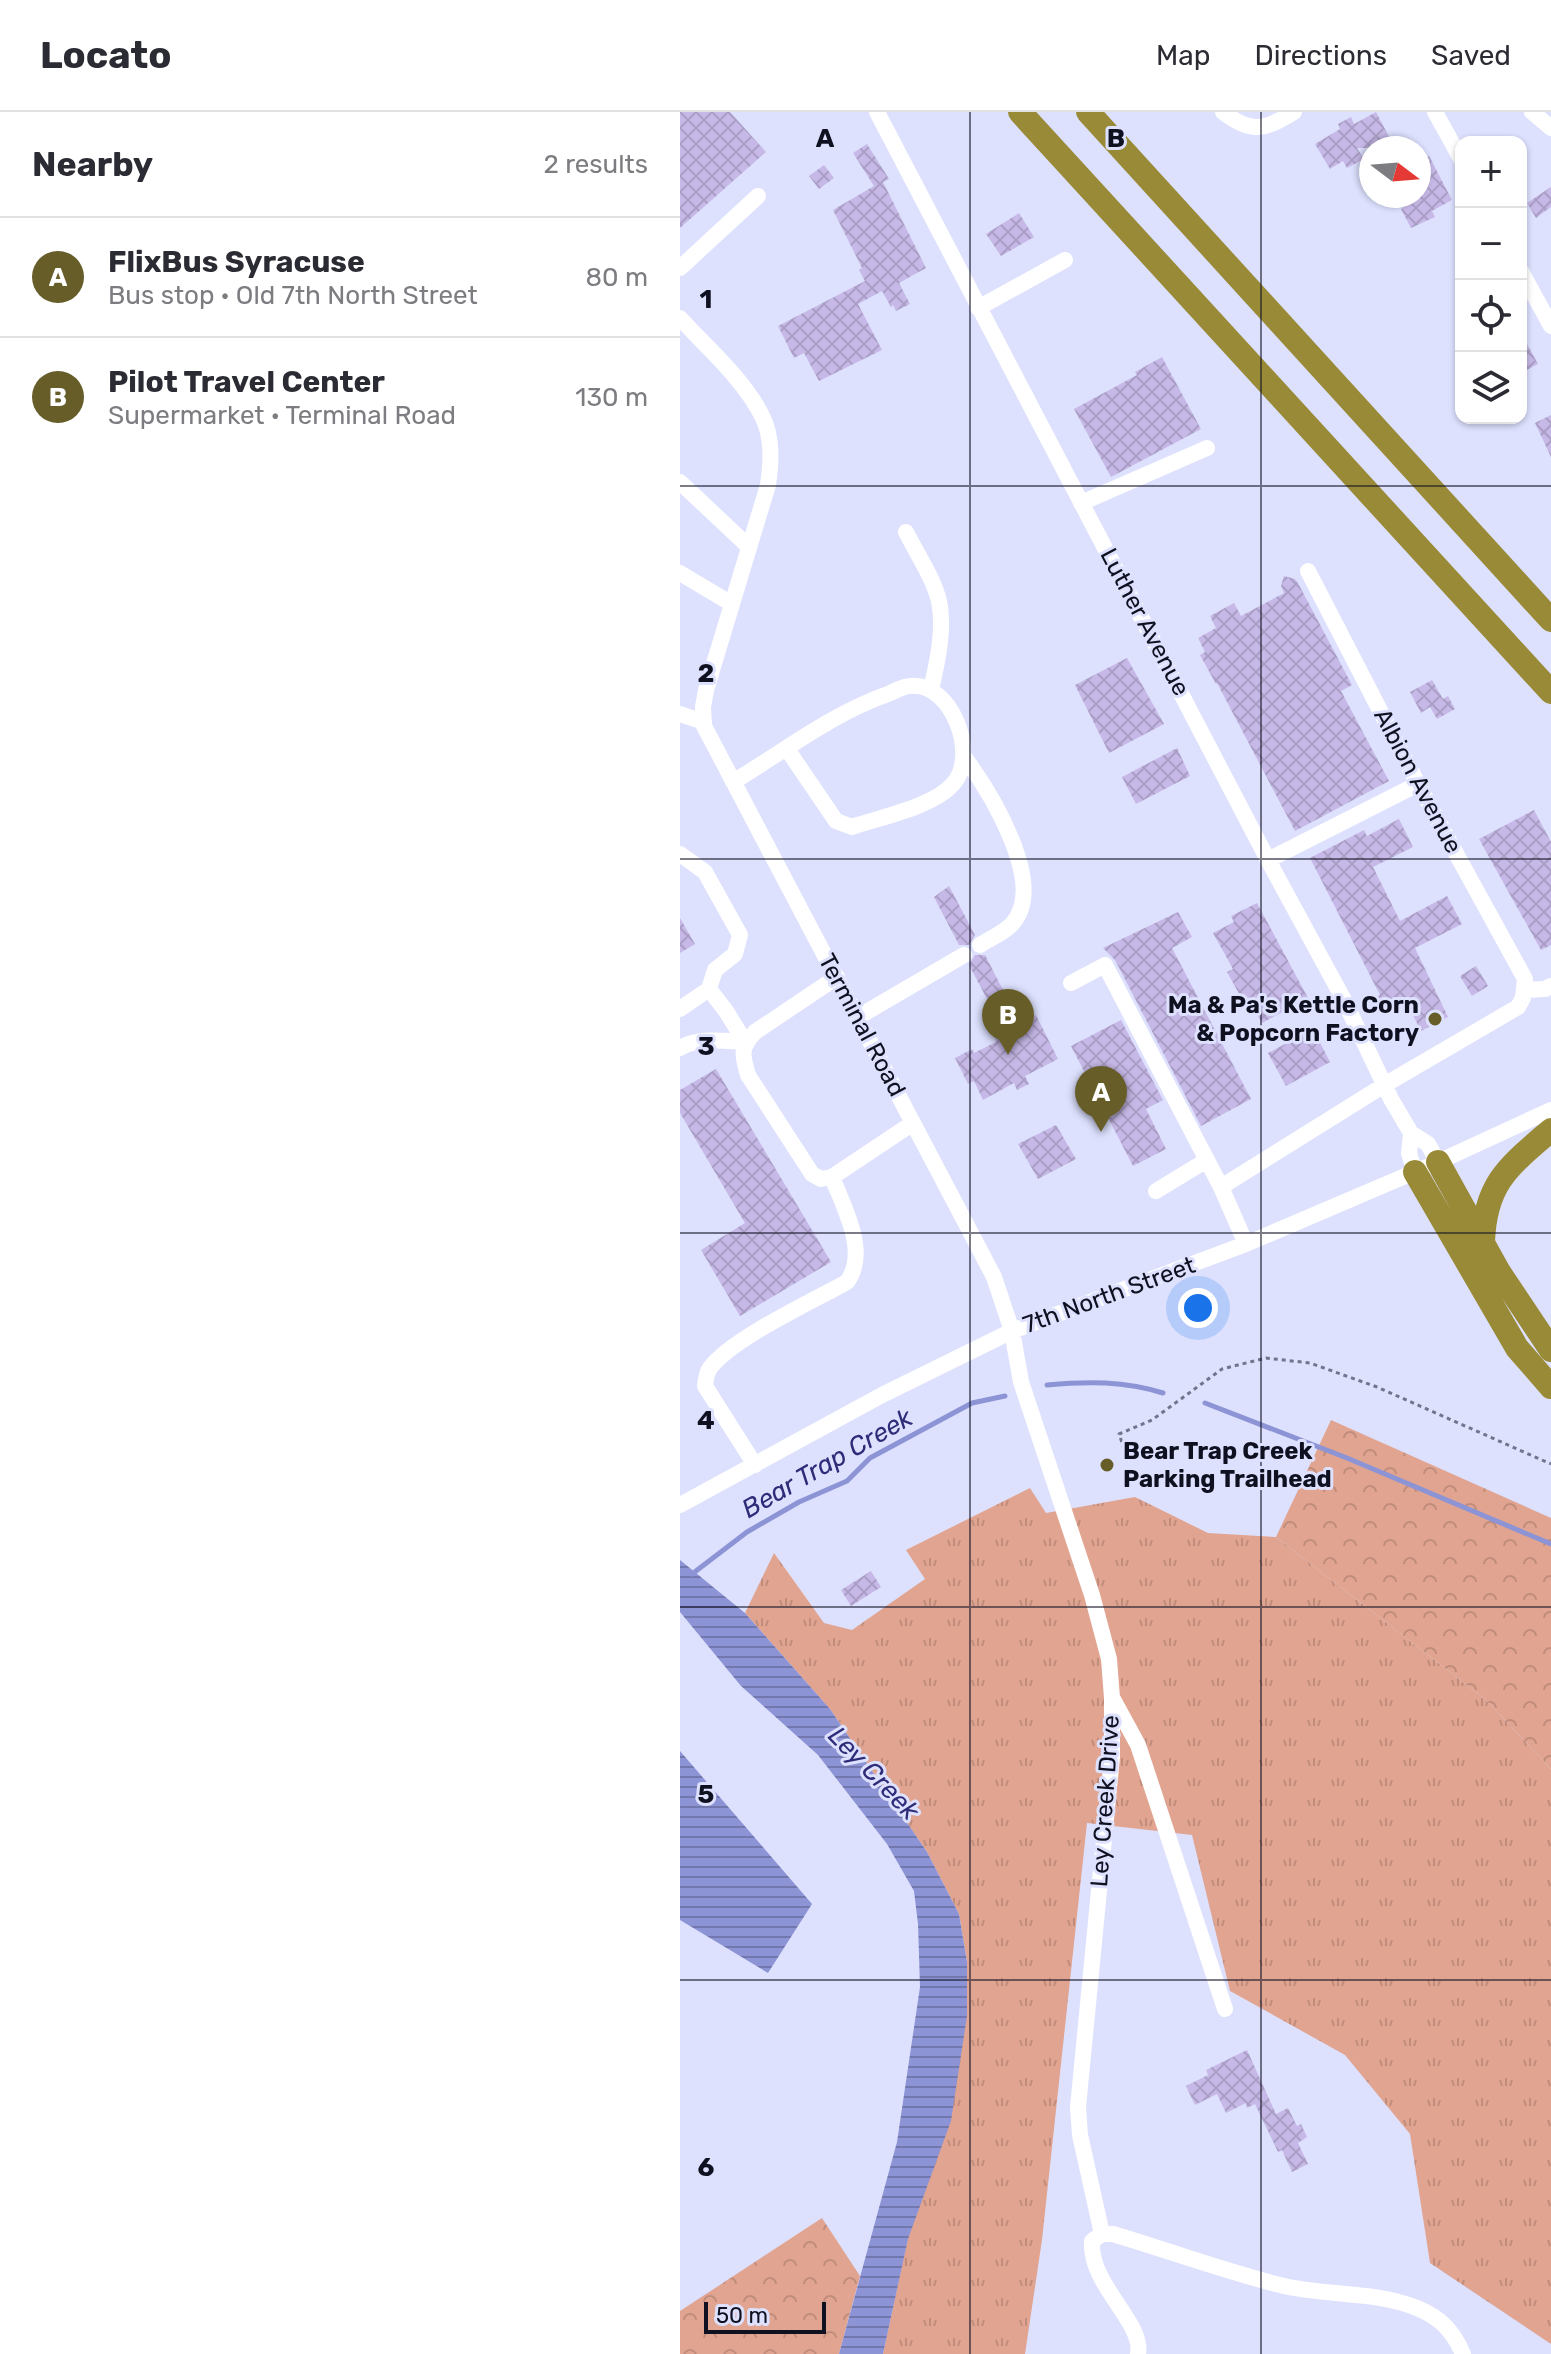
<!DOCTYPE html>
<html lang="en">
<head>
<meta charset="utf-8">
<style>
	:root { --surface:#fff; --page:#f7f7f7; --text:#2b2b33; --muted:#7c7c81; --line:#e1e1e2; --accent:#665d29 }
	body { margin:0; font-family:Rubik,sans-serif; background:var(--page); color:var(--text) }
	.controls { position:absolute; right:24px; top:24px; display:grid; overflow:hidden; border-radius:16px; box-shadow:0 2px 6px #0004 }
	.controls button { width:72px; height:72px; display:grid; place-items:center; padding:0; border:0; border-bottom:2px solid var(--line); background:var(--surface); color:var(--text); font:40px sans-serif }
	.compass { position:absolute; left:679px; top:24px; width:72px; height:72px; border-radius:50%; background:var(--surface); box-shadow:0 2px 6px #0004; rotate:106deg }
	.scale { position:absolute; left:24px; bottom:20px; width:122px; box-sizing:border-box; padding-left:8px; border:4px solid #0f1020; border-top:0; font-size:22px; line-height:28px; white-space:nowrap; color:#0f1020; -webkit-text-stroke:6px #dde1fe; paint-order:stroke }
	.you { position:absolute; left:518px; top:1196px; width:28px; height:28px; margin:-20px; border:6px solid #fff; border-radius:50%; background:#1a73e8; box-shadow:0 0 0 12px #1a73e833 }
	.badge { display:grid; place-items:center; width:52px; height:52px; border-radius:50%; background:var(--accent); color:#fff; font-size:26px; font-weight:700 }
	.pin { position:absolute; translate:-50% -66px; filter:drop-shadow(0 2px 4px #0008) }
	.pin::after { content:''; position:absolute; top:42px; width:28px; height:24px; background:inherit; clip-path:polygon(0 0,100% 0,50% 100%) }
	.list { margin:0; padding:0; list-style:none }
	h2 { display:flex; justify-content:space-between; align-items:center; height:104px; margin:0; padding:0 32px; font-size:34px }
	h2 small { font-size:26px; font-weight:400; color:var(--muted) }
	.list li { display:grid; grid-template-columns:52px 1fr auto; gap:24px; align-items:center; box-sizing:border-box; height:120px; padding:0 32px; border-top:2px solid var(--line) }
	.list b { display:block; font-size:30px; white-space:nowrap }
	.list p { margin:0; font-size:26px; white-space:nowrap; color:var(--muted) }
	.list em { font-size:26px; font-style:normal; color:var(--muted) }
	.icon { flex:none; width:44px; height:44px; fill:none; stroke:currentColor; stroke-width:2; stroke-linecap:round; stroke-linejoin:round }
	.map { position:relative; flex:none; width:871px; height:2242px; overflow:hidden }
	header { display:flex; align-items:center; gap:48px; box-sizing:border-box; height:112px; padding:0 40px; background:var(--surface); border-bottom:2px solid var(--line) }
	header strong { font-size:38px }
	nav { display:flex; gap:44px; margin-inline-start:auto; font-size:28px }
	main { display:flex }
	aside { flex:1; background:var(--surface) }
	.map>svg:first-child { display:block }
</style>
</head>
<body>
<header>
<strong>Locato</strong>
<nav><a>Map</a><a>Directions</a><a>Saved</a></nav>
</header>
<main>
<aside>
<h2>Nearby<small>2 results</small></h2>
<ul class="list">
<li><span class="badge">A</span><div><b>FlixBus Syracuse</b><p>Bus stop · Old 7th North Street</p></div><em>80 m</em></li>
<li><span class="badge">B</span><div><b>Pilot Travel Center</b><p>Supermarket · Terminal Road</p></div><em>130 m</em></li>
</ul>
</aside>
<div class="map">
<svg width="871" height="2242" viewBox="0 0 871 2242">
	<defs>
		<pattern id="grass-tufts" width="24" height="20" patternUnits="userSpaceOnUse" patternTransform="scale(2)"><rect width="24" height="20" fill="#e1a490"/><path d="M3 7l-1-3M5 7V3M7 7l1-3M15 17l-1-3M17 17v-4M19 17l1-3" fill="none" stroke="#c08c7c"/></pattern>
		<pattern id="forest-crowns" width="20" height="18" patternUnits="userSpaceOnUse" patternTransform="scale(2)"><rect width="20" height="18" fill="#e1a490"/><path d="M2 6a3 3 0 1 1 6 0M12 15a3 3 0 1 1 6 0" fill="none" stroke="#c08c7c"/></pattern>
		<pattern id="water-rules" width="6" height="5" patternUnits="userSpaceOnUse" patternTransform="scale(2)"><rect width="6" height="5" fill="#8d94d6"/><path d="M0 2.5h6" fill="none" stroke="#7277ad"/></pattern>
		<pattern id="building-cross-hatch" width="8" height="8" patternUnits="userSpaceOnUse" patternTransform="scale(2)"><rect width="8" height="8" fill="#c7b9e7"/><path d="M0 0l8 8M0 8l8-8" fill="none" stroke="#aa9ec6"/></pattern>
	</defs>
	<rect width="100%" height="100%" fill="#dde1fe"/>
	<!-- grass -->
	<path fill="url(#grass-tufts)" d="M350,1376l16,25 89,-16 73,36 68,4 210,163 65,69v575l-121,-81 -20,-129 -65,-79 -115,-64 -38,-156 -105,-12 -45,417 -17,114h-142l84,-392 -8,-48 -32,-62 -97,-143 -85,-96 29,-60 50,70 28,7 73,-51 -19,-29z"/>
	<!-- forest -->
	<path fill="url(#forest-crowns)" d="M651,1308l220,98v251l-65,-69 -210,-163z
		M142,2106l38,58 -21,78h-159v-43z"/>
	<!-- water -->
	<path fill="url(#water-rules)" d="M0,1448l65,53 85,96 97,143 32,62 8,48v54l-16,105 -43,118 -25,115h-44l58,-212 23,-155 -2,-63 -4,-33 -27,-47 -69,-89 -77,-69 -61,-74z
		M0,1639l132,153 -44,69 -88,-53z"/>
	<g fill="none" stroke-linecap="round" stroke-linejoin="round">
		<!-- stream -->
		<path stroke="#8d94d6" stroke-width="5" d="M367,1273c41,-4 77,-4 116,8
			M525,1291l142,55 204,86
			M12,1462l55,-42 52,-30 48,-21 23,-23 102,-55 33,-7"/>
	</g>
	<!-- building -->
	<path fill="url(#building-cross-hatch)" d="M0,0h50l36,40 -86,76z
		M696,0l19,36h-38l7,11 -17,9 -4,-7 -13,8 -15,-25 25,-15 -2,-5 13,-7 3,7z
		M187,32l22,35 -6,3 43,86 -27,15 11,21 -14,7 -3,-6 -2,2 -9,-16 -24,13 24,46 -63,31 -15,-28 -10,5 -16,-32 87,-45 -6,-11 3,-2 -29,-58 41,-24 -21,-33z
		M749,44l23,44 -20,11 3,6 -24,11 -10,-19 4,-3 -5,-10h19v-35z
		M144,53l10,13 -15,11 -10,-13z
		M871,75v20l-15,11 -9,-15z
		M339,101l15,24 -33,19 -15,-22z
		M841,221l17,31 -17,9z
		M482,245l39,72 -90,48 -37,-68 63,-34 -2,-3z
		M871,303v42l-16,-34z
		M604,464l11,3 4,6 53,100 -11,6 48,90 -94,50 -78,-148 -1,1 -16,-29 5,-3 -7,-14 18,-10 -6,-12 24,-13 7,13 43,-23 -3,-7z
		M447,546l37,66 -55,29 -34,-68z
		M752,568l11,19 5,-3 7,13 -18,10 -7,-12 -9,6 -11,-21z
		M497,636l13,28 -54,28 -14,-27z
		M854,698l17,32v103l-10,5 -62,-111z
		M719,707l14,28 -40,20 27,54 47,-25 15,28 -47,24 33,69 -27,14 -17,-34 -20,11 -6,-12 2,-1 -70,-137 54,-28 3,6z
		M269,774l26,49 -6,10h-10l-25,-48z
		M577,791l51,95 -46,25 -15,-26 -5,2 -15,-27 6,-3 -20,-36 21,-11 -3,-6z
		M498,800l14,25 -20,11 79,151 -50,27 -86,-166 -12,-12z
		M0,806l15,26 -15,9z
		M295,843h10l19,37 -16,9 -19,-36z
		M796,854l12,20 -16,10 -12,-20z
		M356,903l22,44 -33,17 4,8 -12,6 -3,-7 -31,17 -9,-19 -6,3 -13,-26 17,-9 2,4 22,-11 -2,-6z
		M441,908l42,80 -17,9 20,40 -33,17 -62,-120z
		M633,917l17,33 -44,24 -18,-33z
		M36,957l115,193 -91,54 -39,-66 44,-27 -65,-110v-23z
		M376,1013l20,34 -38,20 -20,-35z
		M191,1459l10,16 -30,19 -10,-16z
		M567,1938l29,64 12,-6 9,18 4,-2 6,13 -9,6 10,21 -16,8 -10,-22 -4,2 -23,-48 -8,4 -1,-5 -20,10 -9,-19 -22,11 -9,-19 22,-11 -2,-5z"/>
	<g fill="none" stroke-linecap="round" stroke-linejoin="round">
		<!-- path -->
		<path stroke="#71748a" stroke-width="3" stroke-dasharray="4 4" stroke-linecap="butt" d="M447,1345l-8,-23 33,-14 70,-51 44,-11 44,5 67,24 174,77"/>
		<!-- minor -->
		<path stroke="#fff" stroke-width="16" d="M197,0l391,748 76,140 47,99 20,34 17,11 10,18
			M543,0c28,22 42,18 71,0
			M755,0l26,47
			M852,0l19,16
			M0,156l78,-72
			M841,159l30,55
			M298,196l87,-48
			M0,206c28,31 65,62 83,100 10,21 8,46 5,67l-62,205 -3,17 1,19 290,551 18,54 9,51 71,213 17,64 3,39v59l-34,350 2,28 22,99
			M0,370l69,65
			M401,391l126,-55
			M226,420c11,22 27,45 33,69 6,28 -2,62 -8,89
			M0,461l52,31
			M0,602l24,8
			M285,646c25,34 83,127 47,166 -8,9 -23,15 -32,21
			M53,670c50,-30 100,-69 155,-88 7,-3 15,-8 23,-8 41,-4 68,70 42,98 -20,23 -72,33 -101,43l-16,-6 -49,-72
			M0,742l25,18 35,63 -5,19 -20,16 -6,19 -29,20
			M588,748l150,-76
			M157,865l-82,55c-15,16 -13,23 -7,43l64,99 9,5 11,-2 81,-54
			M391,871l34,-18 116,222
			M29,877l17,22 19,31
			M845,878l20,-1 6,-3
			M178,905l106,-62
			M0,936c18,-11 45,-7 65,-6
			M731,1021l-2,20 6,19
			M476,1079l51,-31
			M566,1132l-25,-57 165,-103 132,-77 5,-9 2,-19 -107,-195 -110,-213
			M75,1353l-50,-79c1,-7 1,-12 5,-18 21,-29 103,-67 137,-86 22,-30 -3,-74 -15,-105
			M0,1393l202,-110 130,-64 234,-87 192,-82 113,-52
			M433,1587l25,46 87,264
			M458,2242c6,-32 -49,-69 -46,-113l10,-7h11c57,17 113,38 171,52 44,10 90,5 133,22 24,10 36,23 46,46"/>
		<!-- highway -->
		<path stroke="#998a38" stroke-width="24" d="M340,0l531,580
			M408,0l463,508
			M758,1050l61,110 52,78
			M735,1060l102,176 34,39
			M803,1130c2,-59 26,-76 68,-112"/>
	</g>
	<!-- grid -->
	<path fill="none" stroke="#0f1020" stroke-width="2" stroke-opacity="0.55" d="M290,0v2242M581,0v2242M0,374h871M0,747h871M0,1121h871M0,1495h871M0,1868h871"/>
	<!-- markers -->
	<g fill="#665d29" stroke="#dde1fe" stroke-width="3">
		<circle cx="755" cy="907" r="8"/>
		<circle cx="427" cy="1353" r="8"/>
	</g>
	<g text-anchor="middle" stroke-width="6" stroke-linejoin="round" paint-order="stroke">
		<!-- street labels -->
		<g font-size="24" fill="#0f1020" stroke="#dde1fe">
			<text transform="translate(465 510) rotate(62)" y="8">Luther Avenue</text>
			<text transform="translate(738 669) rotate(62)" y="8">Albion Avenue</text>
			<text transform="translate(182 913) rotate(62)" y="8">Terminal Road</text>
			<text transform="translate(429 1183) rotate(-20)" y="8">7th North Street</text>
			<text transform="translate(425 1689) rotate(-86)" y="8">Ley Creek Drive</text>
		</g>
		<!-- poi labels -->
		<g font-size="24" font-weight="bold" fill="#0f1020" stroke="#dde1fe" text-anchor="end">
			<text x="739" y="901">Ma &amp; Pa's Kettle Corn<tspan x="739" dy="28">&amp; Popcorn Factory</tspan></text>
			<text x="443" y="1347" text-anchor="start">Bear Trap Creek<tspan x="443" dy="28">Parking Trailhead</tspan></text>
		</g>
		<!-- water labels -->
		<g font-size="26" font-style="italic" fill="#2e2b78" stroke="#dde1fe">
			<text transform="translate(147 1351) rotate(-30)" y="9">Bear Trap Creek</text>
			<text transform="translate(194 1661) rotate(46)" y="9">Ley Creek</text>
		</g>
	</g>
	<g font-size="26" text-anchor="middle" font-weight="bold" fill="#0f1020" stroke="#dde1fe" stroke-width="6" stroke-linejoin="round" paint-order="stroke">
		<text x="145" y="35">A</text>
		<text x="436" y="35">B</text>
		<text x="26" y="196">1</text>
		<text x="26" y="570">2</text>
		<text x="26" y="943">3</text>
		<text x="26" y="1317">4</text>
		<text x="26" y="1691">5</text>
		<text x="26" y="2064">6</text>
	</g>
</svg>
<div class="controls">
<button>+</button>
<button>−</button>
<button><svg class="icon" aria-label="locate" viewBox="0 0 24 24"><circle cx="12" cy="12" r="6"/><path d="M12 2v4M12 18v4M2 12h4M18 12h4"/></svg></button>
<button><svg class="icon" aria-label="layers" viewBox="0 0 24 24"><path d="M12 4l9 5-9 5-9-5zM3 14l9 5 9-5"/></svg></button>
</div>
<svg class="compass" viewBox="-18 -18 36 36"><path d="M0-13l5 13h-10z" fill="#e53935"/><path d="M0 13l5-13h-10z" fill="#7c7c81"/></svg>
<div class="scale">50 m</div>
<div class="you"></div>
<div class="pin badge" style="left:421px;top:1020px">A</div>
<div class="pin badge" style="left:328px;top:943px">B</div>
</div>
</main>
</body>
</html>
